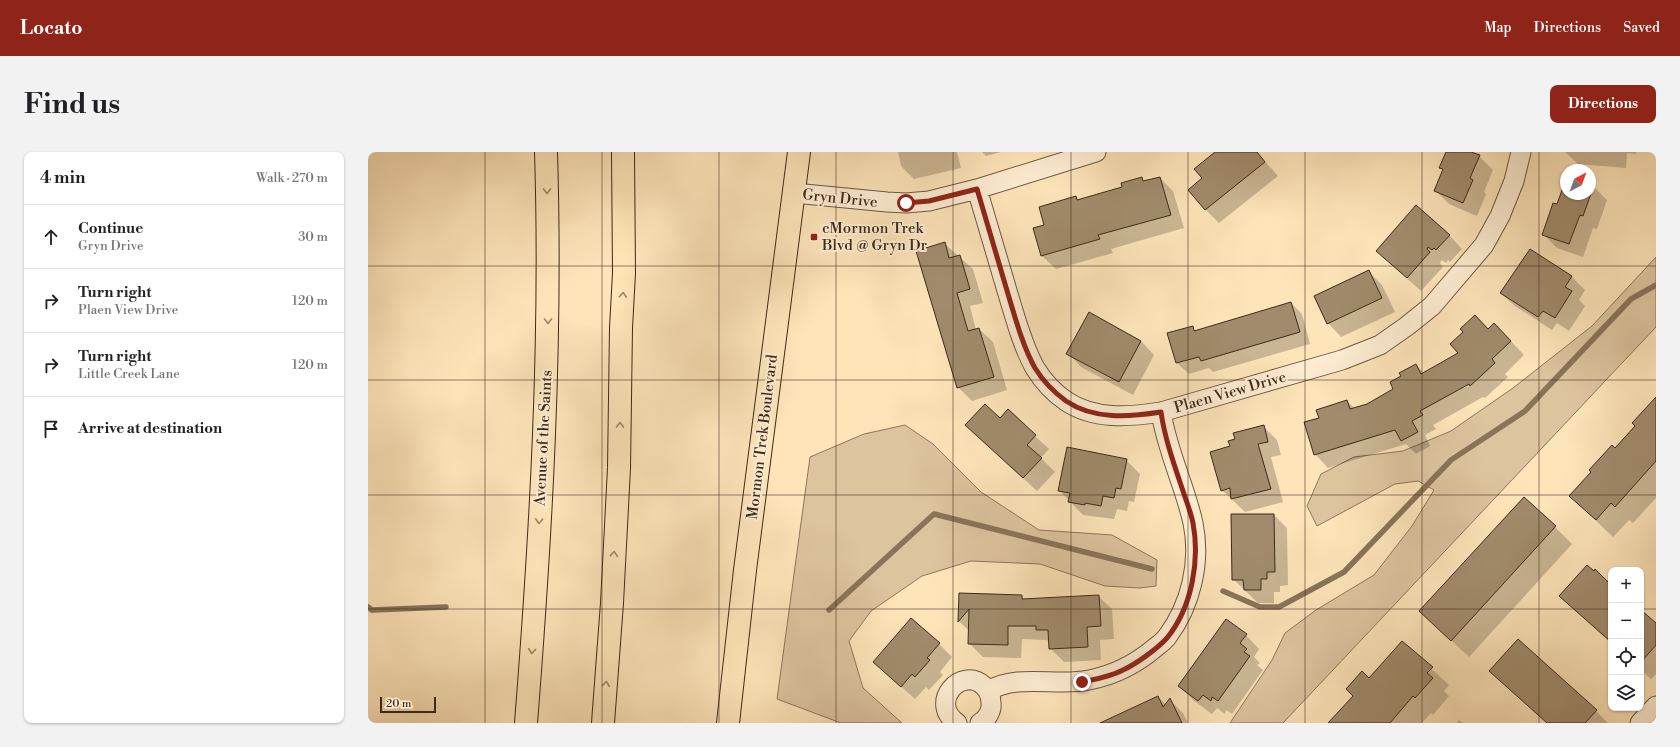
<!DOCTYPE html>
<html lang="en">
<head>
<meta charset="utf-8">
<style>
	:root { --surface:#fff; --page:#f2f2f2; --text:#202124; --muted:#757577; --line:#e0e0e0; --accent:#8f2418 }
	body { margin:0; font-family:"Libre Bodoni",serif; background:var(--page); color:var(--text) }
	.controls { position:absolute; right:12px; bottom:12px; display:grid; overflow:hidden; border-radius:8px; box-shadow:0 1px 3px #0004 }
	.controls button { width:36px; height:36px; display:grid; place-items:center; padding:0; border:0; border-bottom:1px solid var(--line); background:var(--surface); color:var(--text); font:20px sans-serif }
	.compass { position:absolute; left:1192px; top:12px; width:36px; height:36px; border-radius:50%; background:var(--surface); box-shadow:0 1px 3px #0004; rotate:41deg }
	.scale { position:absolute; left:12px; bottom:10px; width:56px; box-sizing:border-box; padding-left:4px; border:2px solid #3d2a19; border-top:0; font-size:11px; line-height:14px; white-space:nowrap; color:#3d2a19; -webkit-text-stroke:3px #feedd2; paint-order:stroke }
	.stop { position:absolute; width:12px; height:12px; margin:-9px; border:3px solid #8f2418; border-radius:50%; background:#fff }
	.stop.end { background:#8f2418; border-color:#fff; box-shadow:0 1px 4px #0008 }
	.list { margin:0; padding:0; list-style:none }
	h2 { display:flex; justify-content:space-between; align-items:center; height:52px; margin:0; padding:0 16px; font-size:17px }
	h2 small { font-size:13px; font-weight:400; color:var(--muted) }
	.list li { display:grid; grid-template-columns:26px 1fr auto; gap:12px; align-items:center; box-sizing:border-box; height:64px; padding:0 16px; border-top:1px solid var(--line) }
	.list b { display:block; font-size:15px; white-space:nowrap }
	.list p { margin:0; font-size:13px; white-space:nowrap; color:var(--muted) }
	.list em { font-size:13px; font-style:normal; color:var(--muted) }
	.icon { flex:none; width:22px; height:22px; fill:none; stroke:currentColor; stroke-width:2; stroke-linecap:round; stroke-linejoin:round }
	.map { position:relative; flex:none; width:1288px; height:571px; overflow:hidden; border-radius:8px }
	header { display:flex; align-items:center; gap:24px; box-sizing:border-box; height:56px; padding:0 20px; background:var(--accent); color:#fff }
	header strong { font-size:19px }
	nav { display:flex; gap:22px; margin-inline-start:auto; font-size:14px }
	.intro { display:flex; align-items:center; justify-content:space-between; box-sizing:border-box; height:96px; padding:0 24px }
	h1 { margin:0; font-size:28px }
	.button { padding:10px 18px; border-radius:8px; background:var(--accent); color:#fff; font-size:14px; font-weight:700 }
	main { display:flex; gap:24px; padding:0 24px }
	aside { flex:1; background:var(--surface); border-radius:8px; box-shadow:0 1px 3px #0004 }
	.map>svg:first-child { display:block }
</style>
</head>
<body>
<header>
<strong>Locato</strong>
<nav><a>Map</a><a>Directions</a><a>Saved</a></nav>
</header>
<div class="intro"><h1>Find us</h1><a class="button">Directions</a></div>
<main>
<aside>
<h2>4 min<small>Walk · 270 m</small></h2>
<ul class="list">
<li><svg class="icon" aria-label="ahead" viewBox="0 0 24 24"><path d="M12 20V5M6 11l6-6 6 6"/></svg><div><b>Continue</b><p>Gryn Drive</p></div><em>30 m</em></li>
<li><svg class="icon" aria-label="right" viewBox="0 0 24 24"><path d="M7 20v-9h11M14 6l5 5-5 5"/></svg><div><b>Turn right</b><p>Plaen View Drive</p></div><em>120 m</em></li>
<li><svg class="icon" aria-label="right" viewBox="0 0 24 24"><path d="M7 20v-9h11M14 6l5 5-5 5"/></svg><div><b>Turn right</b><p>Little Creek Lane</p></div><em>120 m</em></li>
<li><svg class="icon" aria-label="arrive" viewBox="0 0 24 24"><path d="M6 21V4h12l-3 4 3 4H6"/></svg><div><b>Arrive at destination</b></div></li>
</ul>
</aside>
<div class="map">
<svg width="1288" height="571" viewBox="0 0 1288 571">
	<rect width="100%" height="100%" fill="#fde4b9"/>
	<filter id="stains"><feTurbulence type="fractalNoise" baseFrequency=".005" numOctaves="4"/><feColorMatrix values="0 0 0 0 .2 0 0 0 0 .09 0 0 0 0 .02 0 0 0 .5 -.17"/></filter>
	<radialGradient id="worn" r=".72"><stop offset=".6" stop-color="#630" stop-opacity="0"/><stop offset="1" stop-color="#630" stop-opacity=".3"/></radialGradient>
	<!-- green -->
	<path fill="#dcc49e" stroke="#8c775c" d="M1288,105v70l-373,396h-53l42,-63 13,-27 31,-23 58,-35 38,-49 22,-36 -16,-9 -23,3 -78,42 -10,-20 14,-32 33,-17 49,-6 48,-20 62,-43 79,-62z
		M537,273l28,19 48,48 58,38 73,5 45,25 -1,26 -16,2 -35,-2 -65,-22 -69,-3 -49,15 -51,35 -22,30 14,47 39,35h-61l-64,-24 33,-242 54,-23z"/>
	<!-- shadow -->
	<path fill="#0003" d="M530,0h59l4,16 -47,11 -13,-13z
		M614,0h19l-15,4z
		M849,0h40l21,24 -59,47 -14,-14 -1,-31z
		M1079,0h21l11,4 14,14 -9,22 2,2 -9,22 -28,-12 -13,-13 8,-21 -3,-3z
		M1197,0h71v2l-9,-1 -1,15 -48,-4z
		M792,26l13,13 11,37 -73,21 2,4 -57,16 -14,-13 -8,-28 11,-3 31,-28 3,4 44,-13 19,-9 3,3z
		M1198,30v12h24v-9l3,1 14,14 -10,29 -4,-1 -10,29 -26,-9 -14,-14 15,-28z
		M1081,83l13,14 -12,13 -2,-2 -2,3 -4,-3 -2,3 3,4 -22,24 -44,-40z
		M577,92l28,25 10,34 -13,3 6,24 3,-1 14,13 14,48 -35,11 -14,-14z
		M1162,99l42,26 13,13 -6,10 6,6 -16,25 -12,-8 -5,7 -37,-24 -14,-13z
		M1000,119l14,14 13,27 -54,25 -13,-14z
		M923,151l11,11 8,30 -97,28 -4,-4 -20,6 -12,-11 -9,-29 24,-7 4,4z
		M1121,178l19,8 16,17 -19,19 3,3 -23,21 -2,-1 -50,28 3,4 -11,6 5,11 -14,8 -10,-10 -78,24 -13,-14 5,-36 27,-17 8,8 13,-4 27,-15 7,-14 14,-11 8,8 36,-20z
		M773,189l13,14 -21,40 -52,-28 -13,-14z
		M1288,249v97l-23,25 -4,-3 -16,17 -43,-41 66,-70z
		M632,267l35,17 14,13 -8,9 14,14 -18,19 -57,-53z
		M895,274l14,14 4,15 -10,2 12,45 -38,10 -23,-22z
		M758,308l14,14 -6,28 -5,-1 -2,10 -10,-2 -3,10 -31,-4 -24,-25z
		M906,363l13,13 1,57 -8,1v6h-6v11h-16l-25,-24z
		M1187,375l17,17 -103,113 -49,-46z
		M1228,418l15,14v59l-51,-47z
		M592,442l61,2 4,4 73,-4 14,13 2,30 -14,1 1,20 -37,2 -14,-14v-5l-3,-3 -25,-1 -1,19 -38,-1 -14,-14 1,-11 -11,-11z
		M1273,459l15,13v50l-5,5 -10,-9z
		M878,483l13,14 -5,8 6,6 -3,2 6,5 -31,44 -6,-4 -1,4 -8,-6 -5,6 -19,-14 -14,-14z
		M1034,490l47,43 -5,6 5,5 -16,19 -2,-2 -9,10h-92z
		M571,492l13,13 -12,15 3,3 -14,15 -3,-3 -11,12 -41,-37z
		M790,545l8,8 4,-5 13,13 5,10h-61z
		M1228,559l12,12h-61z
		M1091,568l4,3h-6z"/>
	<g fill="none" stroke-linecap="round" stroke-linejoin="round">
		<!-- stream -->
		<path stroke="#897459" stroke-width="5.5" d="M855,439l37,16h19l65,-35 107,-112 74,-49 106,-112 25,-14
			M0,455l4,3 74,-3
			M461,458l105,-96 218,55"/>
	</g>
	<!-- building -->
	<path fill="#a18b6c" stroke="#3d2a19" d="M847,0h42l8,10 -60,48 -17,-20 14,-12 -8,-9z
		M1078,0h25l9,3 -10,23 3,2 -10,23 -29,-12 9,-22 -4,-1z
		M774,25l1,4 17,-4 11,38 -73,20 2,4 -59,17 -8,-28 11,-3 -5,-18 37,-11 1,4 45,-13 -1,-4z
		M1198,27v15h24v-10l4,1 -11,31 -3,-1 -11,29 -27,-9 11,-32 4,1z
		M1048,53l34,30 -14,15 -2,-2 -2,2 -4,-3 -1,2 3,3 -23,26 -31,-27z
		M577,90l4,16 11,-3 10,34 -13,4 11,38 11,-3 15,49 -37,11 -41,-137z
		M1162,97l42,27 -7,11 7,4 -17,27 -12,-7 -5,6 -38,-24z
		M1001,118l13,28 -55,26 -13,-28z
		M923,150l9,30 -99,29 -2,-4 -23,6 -9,-30 26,-7 1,5z
		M721,160l52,29 -22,41 -53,-28z
		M1107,163l13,14 6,-6 17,18 -19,18 3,4 -25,23 -1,-2 -49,27 3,4 -11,6 6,11 -17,9 -6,-11 -81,25 -10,-33 15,-4 -3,-8 31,-10 3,9 17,-5 26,-15 -3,-7 11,-6 -2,-3 17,-9 5,10 37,-21 -8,-9 13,-12 -3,-3z
		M1288,245v64l-41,46 -4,-4 -15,17 -27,-24 22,-24 -2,-2 23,-25 3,3 20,-22 -3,-3z
		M617,252l15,14 8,-9 28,26 -9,10 15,13 -19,20 -58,-53z
		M896,273l4,17 -10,2 13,45 -40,10 -1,-11 -9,3 -11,-39 20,-6 -2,-5 7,-2 -2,-6z
		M699,295l60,12 -6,30 -5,-1 -2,10 -11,-2 -2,10 -16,-3v2l-17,-3 2,-9 -12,-2z
		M1156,345l32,29 -105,115 -32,-30z
		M863,362h43l1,58h-8v7h-6v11h-17l-1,-10h-11z
		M1219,413l7,6 1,-2 16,16v57l-52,-46z
		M591,441l63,2v4l77,-4 2,31 -14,1 1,20 -39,2 -1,-19h-12v-4h-28v19l-40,-1 1,-35 -11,13z
		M1273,458l15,13v22l-15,17z
		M543,466l29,25 -13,15 3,2 -15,17 -3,-3 -11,13 -28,-25z
		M858,467l21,15 -7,9 7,6 -3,3 6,4 -32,45 -6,-4 -1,4 -8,-6 -5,6 -20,-15z
		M1150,487l79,71 -12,13h-38l-58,-52z
		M1034,489l31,26 -6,6 6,5 -18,20 -2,-2 -23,27h-62l25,-27 -7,-7 16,-18 7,7z
		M790,544l5,11 7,-9 12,25h-82z"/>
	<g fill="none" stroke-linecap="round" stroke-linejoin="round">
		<defs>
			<path id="minor" d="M609,37c10,35 21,70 31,105 7,23 15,53 27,74 8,13 19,25 31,33 28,19 63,16 95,11l181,-52 38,-15 27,-19 25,-20 52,-61 16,-29 14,-35 7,-29
				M426,41l93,9 19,1 23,-2 48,-12 119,-37
				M620,539c30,-18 69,-4 101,-11 26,-5 47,-16 67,-33 4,-3 8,-6 11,-10 24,-32 34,-75 26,-114 -8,-37 -26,-72 -32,-111
				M589,571c-29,-20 4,-58 27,-37 5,5 7,10 7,17 1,8 -4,16 -11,20
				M1272,571l16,-17"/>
			<path id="major" d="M360,571l17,-153 54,-418"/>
			<path id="highway" d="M158,571c15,-190 26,-381 20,-571
				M235,571l9,-120 7,-135 2,-140 3,-55 -1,-121"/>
		</defs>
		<!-- minor casing -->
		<use href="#minor" stroke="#6d5841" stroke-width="21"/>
		<!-- major casing -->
		<use href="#major" stroke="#3d2a19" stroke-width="24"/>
		<!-- highway casing -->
		<use href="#highway" stroke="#3d2a19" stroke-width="24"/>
		<!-- minor -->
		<use href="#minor" stroke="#feedd2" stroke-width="19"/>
		<!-- major -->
		<use href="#major" stroke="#fde4b9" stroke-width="22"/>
		<!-- highway -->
		<use href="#highway" stroke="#fde4b9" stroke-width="22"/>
	</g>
	<!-- one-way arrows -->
	<defs><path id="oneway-chevron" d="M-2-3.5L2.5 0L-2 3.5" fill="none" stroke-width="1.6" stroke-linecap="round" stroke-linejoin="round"/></defs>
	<g stroke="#9d8769">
		<use href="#oneway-chevron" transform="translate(179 39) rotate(90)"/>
		<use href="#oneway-chevron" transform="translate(255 143) rotate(-87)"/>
		<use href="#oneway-chevron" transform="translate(180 169) rotate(90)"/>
		<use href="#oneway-chevron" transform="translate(252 273) rotate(-89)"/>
		<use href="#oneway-chevron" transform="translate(171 369) rotate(93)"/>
		<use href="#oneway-chevron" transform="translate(246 402) rotate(-87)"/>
		<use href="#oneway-chevron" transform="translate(164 499) rotate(95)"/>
		<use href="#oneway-chevron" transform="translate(238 532) rotate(-86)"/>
	</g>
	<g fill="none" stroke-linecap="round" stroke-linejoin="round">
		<!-- route -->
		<path stroke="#8f2418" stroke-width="5" d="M538,51l23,-2 48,-12c10,35 21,70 31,105 7,23 15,53 27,74 8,13 20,25 31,33 28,19 63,16 95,11 4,28 14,55 23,82 3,9 7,19 9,29 7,38 -1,84 -26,115 -10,11 -31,26 -44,32 -13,7 -27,9 -41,12"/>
	</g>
	<!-- grid -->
	<path fill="none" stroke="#3d2a19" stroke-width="1" stroke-opacity="0.55" d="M117,0v571M234,0v571M351,0v571M468,0v571M585,0v571M703,0v571M820,0v571M937,0v571M1054,0v571M1171,0v571M0,114h1288M0,228h1288M0,343h1288M0,457h1243M1273,457h15"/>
	<!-- markers -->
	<rect fill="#8f2418" stroke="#feedd2" stroke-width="1.5" x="442" y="81" width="8" height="8" rx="2"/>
	<g text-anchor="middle" stroke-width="4" stroke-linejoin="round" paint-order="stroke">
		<!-- street labels -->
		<g font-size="15" fill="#3d2a19" stroke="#feedd2">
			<text transform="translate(472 46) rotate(6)" y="5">Gryn Drive</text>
			<text transform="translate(862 240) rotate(-16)" y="5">Plaen View Drive</text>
			<text transform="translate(394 285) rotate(-83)" y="5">Mormon Trek Boulevard</text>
			<text transform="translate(175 286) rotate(-87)" y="5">Avenue of the Saints</text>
		</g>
		<!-- poi labels -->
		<g font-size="15" fill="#3d2a19" stroke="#feedd2" text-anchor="start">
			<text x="454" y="81">cMormon Trek<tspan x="454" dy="17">Blvd @ Gryn Dr</tspan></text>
		</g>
	</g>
	<rect width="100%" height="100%" filter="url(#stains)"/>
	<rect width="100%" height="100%" fill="url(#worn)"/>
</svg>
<div class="controls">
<button>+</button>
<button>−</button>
<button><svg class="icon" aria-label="locate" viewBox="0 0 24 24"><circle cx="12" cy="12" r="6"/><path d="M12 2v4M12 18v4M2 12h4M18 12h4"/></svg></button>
<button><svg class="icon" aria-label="layers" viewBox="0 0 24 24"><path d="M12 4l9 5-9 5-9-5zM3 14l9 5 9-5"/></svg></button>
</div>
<svg class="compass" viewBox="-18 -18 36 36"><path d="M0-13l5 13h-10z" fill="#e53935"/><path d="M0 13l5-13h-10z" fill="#757577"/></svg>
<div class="scale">20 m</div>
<div class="stop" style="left:538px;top:51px"></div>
<div class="stop end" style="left:714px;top:530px"></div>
</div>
</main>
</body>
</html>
